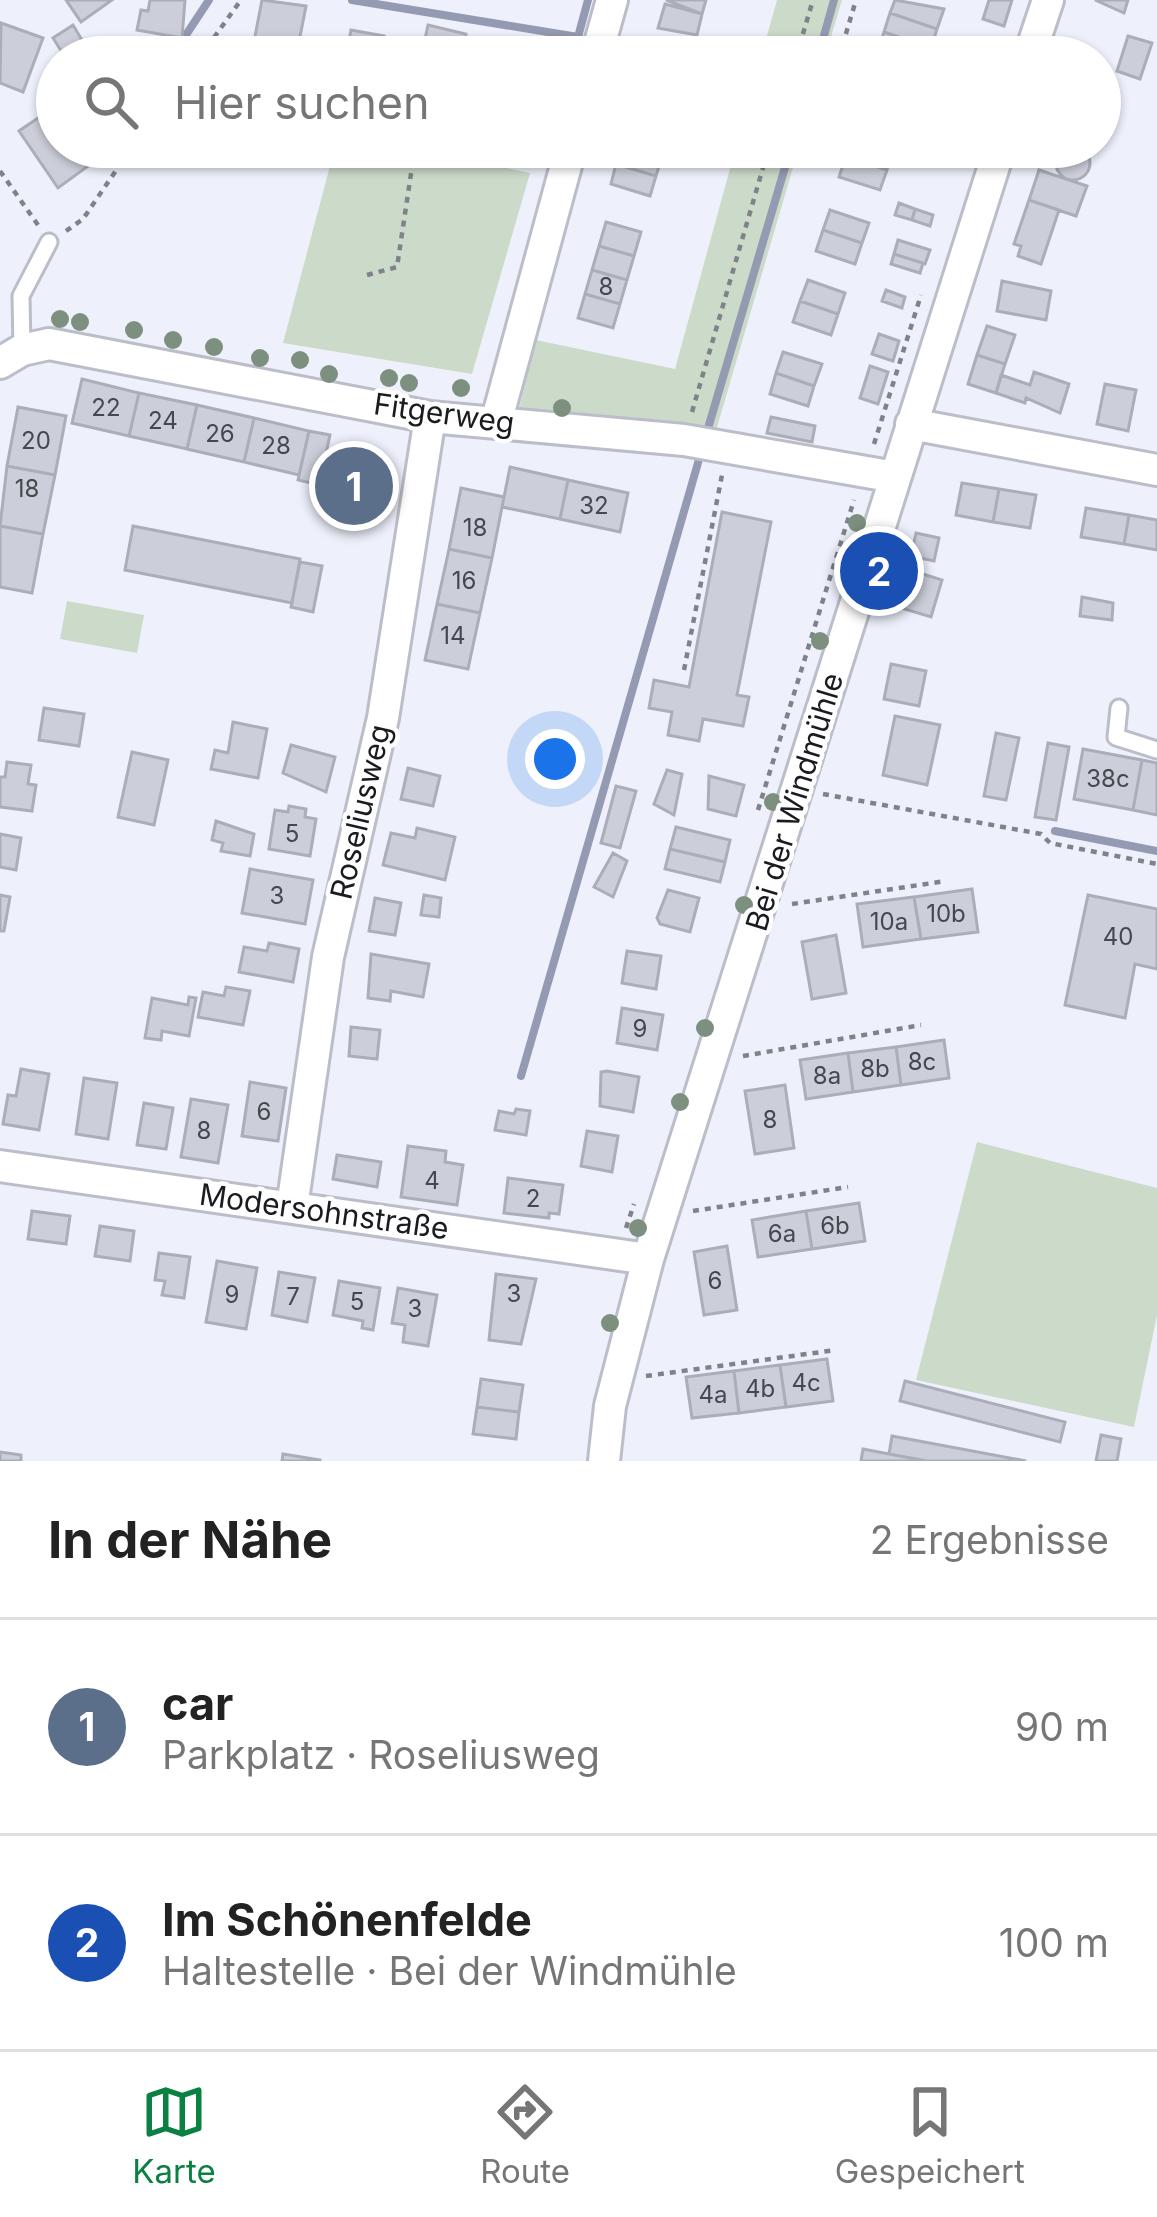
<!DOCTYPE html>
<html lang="de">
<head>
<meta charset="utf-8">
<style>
	:root { --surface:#fff; --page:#f2f2f2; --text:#222; --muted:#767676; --line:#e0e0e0; --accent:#0b8043 }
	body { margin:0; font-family:Inter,sans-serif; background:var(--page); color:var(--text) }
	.you { position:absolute; left:555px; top:759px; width:42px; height:42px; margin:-30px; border:9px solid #fff; border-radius:50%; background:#1a73e8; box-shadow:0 0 0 18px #1a73e833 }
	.badge { display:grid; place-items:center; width:78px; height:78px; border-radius:50%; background:var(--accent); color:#fff; font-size:39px; font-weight:700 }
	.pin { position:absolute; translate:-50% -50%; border:6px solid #fff; box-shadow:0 3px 12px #0006 }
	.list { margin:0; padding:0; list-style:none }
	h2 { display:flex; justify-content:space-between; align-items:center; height:156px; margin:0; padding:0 48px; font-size:51px }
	h2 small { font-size:39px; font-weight:400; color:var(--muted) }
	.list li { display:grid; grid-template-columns:78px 1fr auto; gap:36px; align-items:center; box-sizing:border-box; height:216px; padding:0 48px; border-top:3px solid var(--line) }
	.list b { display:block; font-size:45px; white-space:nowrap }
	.list p { margin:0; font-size:39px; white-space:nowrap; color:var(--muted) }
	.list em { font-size:39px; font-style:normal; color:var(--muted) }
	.icon { flex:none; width:66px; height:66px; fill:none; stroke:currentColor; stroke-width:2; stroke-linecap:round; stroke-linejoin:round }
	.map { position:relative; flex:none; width:1157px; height:1461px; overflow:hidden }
	.search { position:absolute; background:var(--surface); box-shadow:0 3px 9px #0004; left:36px; right:36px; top:36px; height:132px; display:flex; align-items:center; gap:30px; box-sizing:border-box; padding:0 42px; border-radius:66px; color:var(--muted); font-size:45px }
	.sheet { height:588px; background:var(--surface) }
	nav { display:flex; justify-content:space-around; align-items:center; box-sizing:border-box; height:168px; border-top:3px solid var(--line); background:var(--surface); font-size:33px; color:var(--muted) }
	nav a { display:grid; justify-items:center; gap:6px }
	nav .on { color:var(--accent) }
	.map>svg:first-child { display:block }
</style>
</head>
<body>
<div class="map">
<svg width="1157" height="1461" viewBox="0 0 1157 1461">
	<rect width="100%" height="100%" fill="#eef1fc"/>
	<!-- green -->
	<path fill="#ccdac9" d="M777,0h65l-17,57h-64z
		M335,147h72l123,26 -58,201 -189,-31z
		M736,147h63l-84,287 -197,-21 18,-73 139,29z
		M67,601l77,14 -7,38 -77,-14z
		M977,1142l180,46v127l-23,112 -218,-47z"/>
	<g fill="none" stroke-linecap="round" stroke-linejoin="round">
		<!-- stream -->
		<path stroke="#949ab1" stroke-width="8" d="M352,0l226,37 -5,20
			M578,37l10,-37
			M172,56l37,-56
			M818,57l16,-57
			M706,435l85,-288
			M1055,831l102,20
			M521,1076l181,-627"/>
	</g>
	<!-- building -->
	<path fill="#cccfda" stroke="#abaeb8" stroke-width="3" d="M66,0h46l-31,22z
		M150,0h35l-3,38 -45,-8 4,-20 7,1z
		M262,0l44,6 -10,51h-45z
		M666,0h40l-4,14z
		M895,0l49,9 -7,20 -47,-16z
		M989,0h23l-8,26 -21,-7z
		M1095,0h33l-4,13z
		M665,4l37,10 -5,21 -39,-7z
		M890,13l47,16 -6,19 -47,-16z
		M1,23l42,15 -20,54 -23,-9z
		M73,25l15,25 -23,7 -12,-19z
		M428,25l38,9 -5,23h-40z
		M351,30l33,6 -4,21h-34z
		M884,32l47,16 -3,9h-52z
		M1128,36l24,7 -12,36 -23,-8z
		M495,41l57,10 -1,6h-58z
		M57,105v42h28l10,14 -37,27 -39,-57z
		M1056 163a17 17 0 1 1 34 0a17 17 0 1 1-34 0Z
		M622,147l40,9 -6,20 -40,-12z
		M631,147h33l-2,9z
		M849,147h42l3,1 -7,22 -41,-14z
		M920,147h20l14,4 -3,12 -33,-11z
		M846,156l41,14 -7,20 -41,-13z
		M616,164l40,12 -6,20 -39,-12z
		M1039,170l48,16 -11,30 -47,-16z
		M1029,200l30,10 -18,54 -23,-8 3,-10 -7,-2z
		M899,203l16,6 -3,11 -17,-5z
		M915,209l18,6 -3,11 -18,-6z
		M830,210l39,13 -7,20 -39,-13z
		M606,222l35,10 -7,24 -35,-10z
		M823,230l39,13 -7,21 -39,-13z
		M898,240l32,10 -5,14 -31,-10z
		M599,246l35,10 -7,24 -35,-10z
		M894,254l29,9 -3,10 -29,-9z
		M592,270l35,10 -7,24 -35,-10z
		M808,280l37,13 -7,21 -38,-13z
		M1002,281l49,10 -5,29 -49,-9z
		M886,290l19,7 -3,11 -20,-7z
		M585,294l35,10 -7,24 -35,-10z
		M800,301l38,13 -7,21 -38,-13z
		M987,326l28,9 -10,29 -28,-9z
		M879,334l20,7 -6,20 -21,-7z
		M783,352l39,12 -8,22 -38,-13z
		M977,355l28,9 -9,29 -28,-9z
		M870,366l18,6 -10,32 -18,-6z
		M1034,372l35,12 -9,29 -34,-15 -1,5 -29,-10 5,-18 29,10z
		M776,373l38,13 -6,20 -38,-12z
		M82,379l57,14 -10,43 -57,-13z
		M1105,384l31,6 -8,41 -31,-7z
		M139,393l58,12 -10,44 -58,-13z
		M197,405l57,13 -10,44 -57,-13z
		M18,407l48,9 -11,59 -48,-9z
		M771,417l44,9 -3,16 -45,-9z
		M254,418l55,13 -10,44 -55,-13z
		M309,431l21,4 -11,50 -21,-5z
		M7,466l48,9 -12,59 -43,-8z
		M510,467l58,13 -8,39 -58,-12z
		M568,480l60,13 -8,39 -60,-13z
		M962,483l37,6 -6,33 -37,-7z
		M461,488l43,9 -12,61 -43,-9z
		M999,489l37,6 -6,33 -37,-6z
		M1086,508l43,7 -5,29 -43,-7z
		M722,512l49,10 -34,173 12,2 -6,29 -40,-7 -4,22 -31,-6 4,-23 -23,-4 5,-28 35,7z
		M1129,515l28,5v30l-33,-6z
		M0,526l43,8 -11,59 -32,-6z
		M133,526l167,33 -8,44 -167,-33z
		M916,533l23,5 -5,23 -23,-5z
		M449,549l43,9 -12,55 -43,-9z
		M300,562l22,4 -9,46 -22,-5z
		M910,570l32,10 -11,37 -33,-10z
		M1082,597l31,6 -1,17 -32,-4z
		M437,604l43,9 -12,56 -43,-9z
		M891,664l35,7 -7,35 -35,-7z
		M44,708l40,6 -5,32 -40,-6z
		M895,716l45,9 -13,60 -44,-10z
		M233,722l34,7 -9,49 -47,-9 4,-19 13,3z
		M996,733l23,5 -13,62 -22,-4z
		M1048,743l21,4 -13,73 -21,-3z
		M291,745l44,12 -9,35 -43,-19z
		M1083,749l59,11 -9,50 -59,-11z
		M132,752l36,8 -14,65 -36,-8z
		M1142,760l15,3v52l-24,-5z
		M7,762l24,3 -3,19 8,1 -4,26 -32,-4v-30h5z
		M408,768l32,8 -7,30 -32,-7z
		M667,770l15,4 -8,41 -20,-11z
		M709,776l35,9 -8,31 -28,-7z
		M616,786l20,5 -16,57 -19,-5z
		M289,806l17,3 -1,8 11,2 -6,37 -41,-7 6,-39 13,2z
		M216,821l38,13 -4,22 -29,-5 2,-8 -11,-3z
		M676,827l54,13 -5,22 -55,-13z
		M417,828l38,9 -10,43 -62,-15 8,-32 24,5z
		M0,834l21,4 -5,32 -16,-3z
		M670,849l55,13 -5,20 -55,-13z
		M613,853l14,8 -14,36 -19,-10z
		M250,869l63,11 -8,44 -63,-11z
		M972,889l6,43 -57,7 -7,-42z
		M668,890l31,8 -9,34 -30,-8 -3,-6z
		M0,895l10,2 -6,34h-4z
		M424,895l17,3 -2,19 -18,-2z
		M1088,895l69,14v60l-22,-5 -10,54 -60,-13z
		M914,897l7,42 -58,8 -6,-43z
		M375,898l26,5 -6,32 -26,-4z
		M836,935l10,58 -34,6 -10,-57z
		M269,943l30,6 -6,33 -54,-10 5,-25 23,4z
		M627,951l34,5 -5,33 -34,-6z
		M371,954l58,10 -6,33 -32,-6 -1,10 -22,-3z
		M226,987l24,4 -7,34 -45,-8 5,-25 21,4z
		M189,997l7,1 -7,38 -27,-5 -1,9 -16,-2 7,-40 36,7z
		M622,1008l41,7 -6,35 -40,-7z
		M351,1027l29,3 -3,29 -28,-3z
		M944,1040l5,38 -48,7 -5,-38z
		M896,1047l5,38 -48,7 -5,-39z
		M848,1053l5,39 -47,7 -6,-39z
		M21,1069l28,5 -10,56 -36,-6 5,-29 8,1z
		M607,1071l32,6 -6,35 -33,-6 1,-34z
		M84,1078l33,5 -9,56 -32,-5z
		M250,1082l36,6 -8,53 -36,-5z
		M785,1085l9,63 -39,6 -10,-63z
		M191,1099l37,6 -10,58 -37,-6z
		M144,1103l29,5 -7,41 -29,-4z
		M516,1109l14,2 -4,24 -31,-5 4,-19 15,3z
		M587,1131l31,5 -6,36 -31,-6z
		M408,1146l38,5 -1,11 18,3 -6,40 -56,-8z
		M337,1155l44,7 -4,25 -44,-8z
		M508,1178l55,7 -4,29 -10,-1v5l-45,-5z
		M859,1203l6,38 -53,8 -6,-38z
		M32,1211l38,5 -4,28 -38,-5z
		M806,1211l6,38 -54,8 -6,-37z
		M100,1226l34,5 -4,30 -35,-5z
		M727,1246l10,64 -33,5 -10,-63z
		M159,1253l31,4 -6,41 -22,-3 3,-14 -10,-1z
		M217,1261l40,7 -11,61 -40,-7z
		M279,1272l36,6 -8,44 -35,-7z
		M496,1274l40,5 -15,65 -32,-4z
		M339,1281l41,7 -7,42 -11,-2 1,-7 -30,-6z
		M398,1288l39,7 -9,51 -25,-4 2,-17 -13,-2z
		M827,1359l6,42 -47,6 -6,-42z
		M780,1365l6,42 -47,6 -5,-42z
		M734,1371l5,42 -47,5 -6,-41z
		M481,1379l42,6 -4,27 -42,-5z
		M905,1381l160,41 -5,20 -160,-41z
		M477,1407l42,5 -3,27 -43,-5z
		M1101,1435l20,4 -4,22h-21z
		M892,1436l134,25h-99l-38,-7z
		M863,1449l26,5 38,7h-66z
		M0,1452l21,3v6h-21z
		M283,1454l37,6v1h-38z"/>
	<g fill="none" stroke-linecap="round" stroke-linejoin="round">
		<defs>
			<path id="lane" d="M22,350l-1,-54 28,-54
				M1119,708l-3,29 41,13"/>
			<path id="street" d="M596,57l16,-57
				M1029,57l19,-57
				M535,147l34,6
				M0,363l22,-13 27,-6 381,73 254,23 211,37
				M496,423l75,-276
				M911,424l246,46
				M0,1166l648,93
				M292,1207l36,-250 55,-239 47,-301
				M604,1461l6,-55 38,-147 352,-1112"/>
		</defs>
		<!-- lane casing -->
		<use href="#lane" stroke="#bbbec9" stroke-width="21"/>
		<!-- street casing -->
		<use href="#street" stroke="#bbbec9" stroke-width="36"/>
		<!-- path -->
		<path stroke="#80828a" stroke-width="4.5" stroke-dasharray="6 6" stroke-linecap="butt" d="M200,57l41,-57
			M796,57l17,-57
			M839,57l17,-57
			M0,171l38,54
			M66,231l17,-12 49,-72
			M367,275l30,-8 18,-120
			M692,412l77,-265
			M874,444l47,-149
			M684,670l38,-195
			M823,794l218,40 9,9 107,21
			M758,810l96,-310
			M792,904l154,-23
			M743,1056l178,-31
			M693,1211l155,-24
			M626,1228l8,-24
			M646,1376l190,-26"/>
		<!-- lane -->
		<use href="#lane" stroke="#fff" stroke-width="15"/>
		<!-- street -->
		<use href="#street" stroke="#fff" stroke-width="30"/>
	</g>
	<!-- trees -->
	<g fill="#7d9080">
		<circle cx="60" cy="319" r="9"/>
		<circle cx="80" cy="322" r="9"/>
		<circle cx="134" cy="330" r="9"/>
		<circle cx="173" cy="340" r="9"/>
		<circle cx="214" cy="347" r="9"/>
		<circle cx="260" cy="358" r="9"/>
		<circle cx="300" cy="360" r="9"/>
		<circle cx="329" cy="374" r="9"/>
		<circle cx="389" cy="378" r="9"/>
		<circle cx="409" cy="383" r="9"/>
		<circle cx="461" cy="388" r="9"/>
		<circle cx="562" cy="408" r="9"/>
		<circle cx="857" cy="523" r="9"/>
		<circle cx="820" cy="641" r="9"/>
		<circle cx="773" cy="802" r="9"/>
		<circle cx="744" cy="905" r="9"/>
		<circle cx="705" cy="1028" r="9"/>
		<circle cx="680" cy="1102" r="9"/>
		<circle cx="638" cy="1228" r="9"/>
		<circle cx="610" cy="1323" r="9"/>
	</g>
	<g text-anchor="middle" stroke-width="9" stroke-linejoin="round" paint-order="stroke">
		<!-- number labels -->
		<g font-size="24" fill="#46484e">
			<text x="606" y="295">8</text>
			<text x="106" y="416">22</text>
			<text x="163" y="429">24</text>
			<text x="220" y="442">26</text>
			<text x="36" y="449">20</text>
			<text x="276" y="454">28</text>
			<text x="27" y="497">18</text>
			<text x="594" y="514">32</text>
			<text x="475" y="536">18</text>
			<text x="464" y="589">16</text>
			<text x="453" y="644">14</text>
			<text x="1108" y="787">38c</text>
			<text x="292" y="842">5</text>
			<text x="277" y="904">3</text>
			<text x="946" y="922">10b</text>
			<text x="889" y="930">10a</text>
			<text x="1118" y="945">40</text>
			<text x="640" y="1037">9</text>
			<text x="922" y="1070">8c</text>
			<text x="875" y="1077">8b</text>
			<text x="827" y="1084">8a</text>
			<text x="264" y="1120">6</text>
			<text x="770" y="1128">8</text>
			<text x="204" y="1139">8</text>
			<text x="432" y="1189">4</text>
			<text x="533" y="1207">2</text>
			<text x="835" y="1234">6b</text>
			<text x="782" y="1242">6a</text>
			<text x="715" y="1289">6</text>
			<text x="514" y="1302">3</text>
			<text x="232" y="1303">9</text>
			<text x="293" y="1305">7</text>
			<text x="357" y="1310">5</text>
			<text x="415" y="1317">3</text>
			<text x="806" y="1391">4c</text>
			<text x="760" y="1397">4b</text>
			<text x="713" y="1403">4a</text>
		</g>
		<!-- street labels -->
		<g font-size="30" fill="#1a1b1f" stroke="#fefefe">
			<text transform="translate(444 414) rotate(8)" y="10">Fitgerweg</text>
			<text transform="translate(795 802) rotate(-73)" y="10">Bei der Windmühle</text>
			<text transform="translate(361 812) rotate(-77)" y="10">Roseliusweg</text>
			<text transform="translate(324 1212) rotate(8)" y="10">Modersohnstraße</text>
		</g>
	</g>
</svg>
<div class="you"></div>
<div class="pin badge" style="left:354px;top:486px;background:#5c6f8a">1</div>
<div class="pin badge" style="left:879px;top:571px;background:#1a4fb4">2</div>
<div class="search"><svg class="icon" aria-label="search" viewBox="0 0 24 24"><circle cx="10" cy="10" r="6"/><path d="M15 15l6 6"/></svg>Hier suchen</div>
</div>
<section class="sheet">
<h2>In der Nähe<small>2 Ergebnisse</small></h2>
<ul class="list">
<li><span class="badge" style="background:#5c6f8a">1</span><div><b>car</b><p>Parkplatz · Roseliusweg</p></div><em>90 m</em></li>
<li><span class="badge" style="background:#1a4fb4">2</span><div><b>Im Schönenfelde</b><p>Haltestelle · Bei der Windmühle</p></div><em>100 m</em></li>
</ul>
</section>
<nav>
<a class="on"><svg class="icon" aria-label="map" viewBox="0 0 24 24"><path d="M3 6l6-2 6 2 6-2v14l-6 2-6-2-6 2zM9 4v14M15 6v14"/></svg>Karte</a>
<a><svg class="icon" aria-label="directions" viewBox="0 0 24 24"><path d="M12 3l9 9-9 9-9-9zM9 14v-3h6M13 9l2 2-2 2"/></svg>Route</a>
<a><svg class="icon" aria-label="saved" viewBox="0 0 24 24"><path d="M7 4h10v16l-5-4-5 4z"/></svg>Gespeichert</a>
</nav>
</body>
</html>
